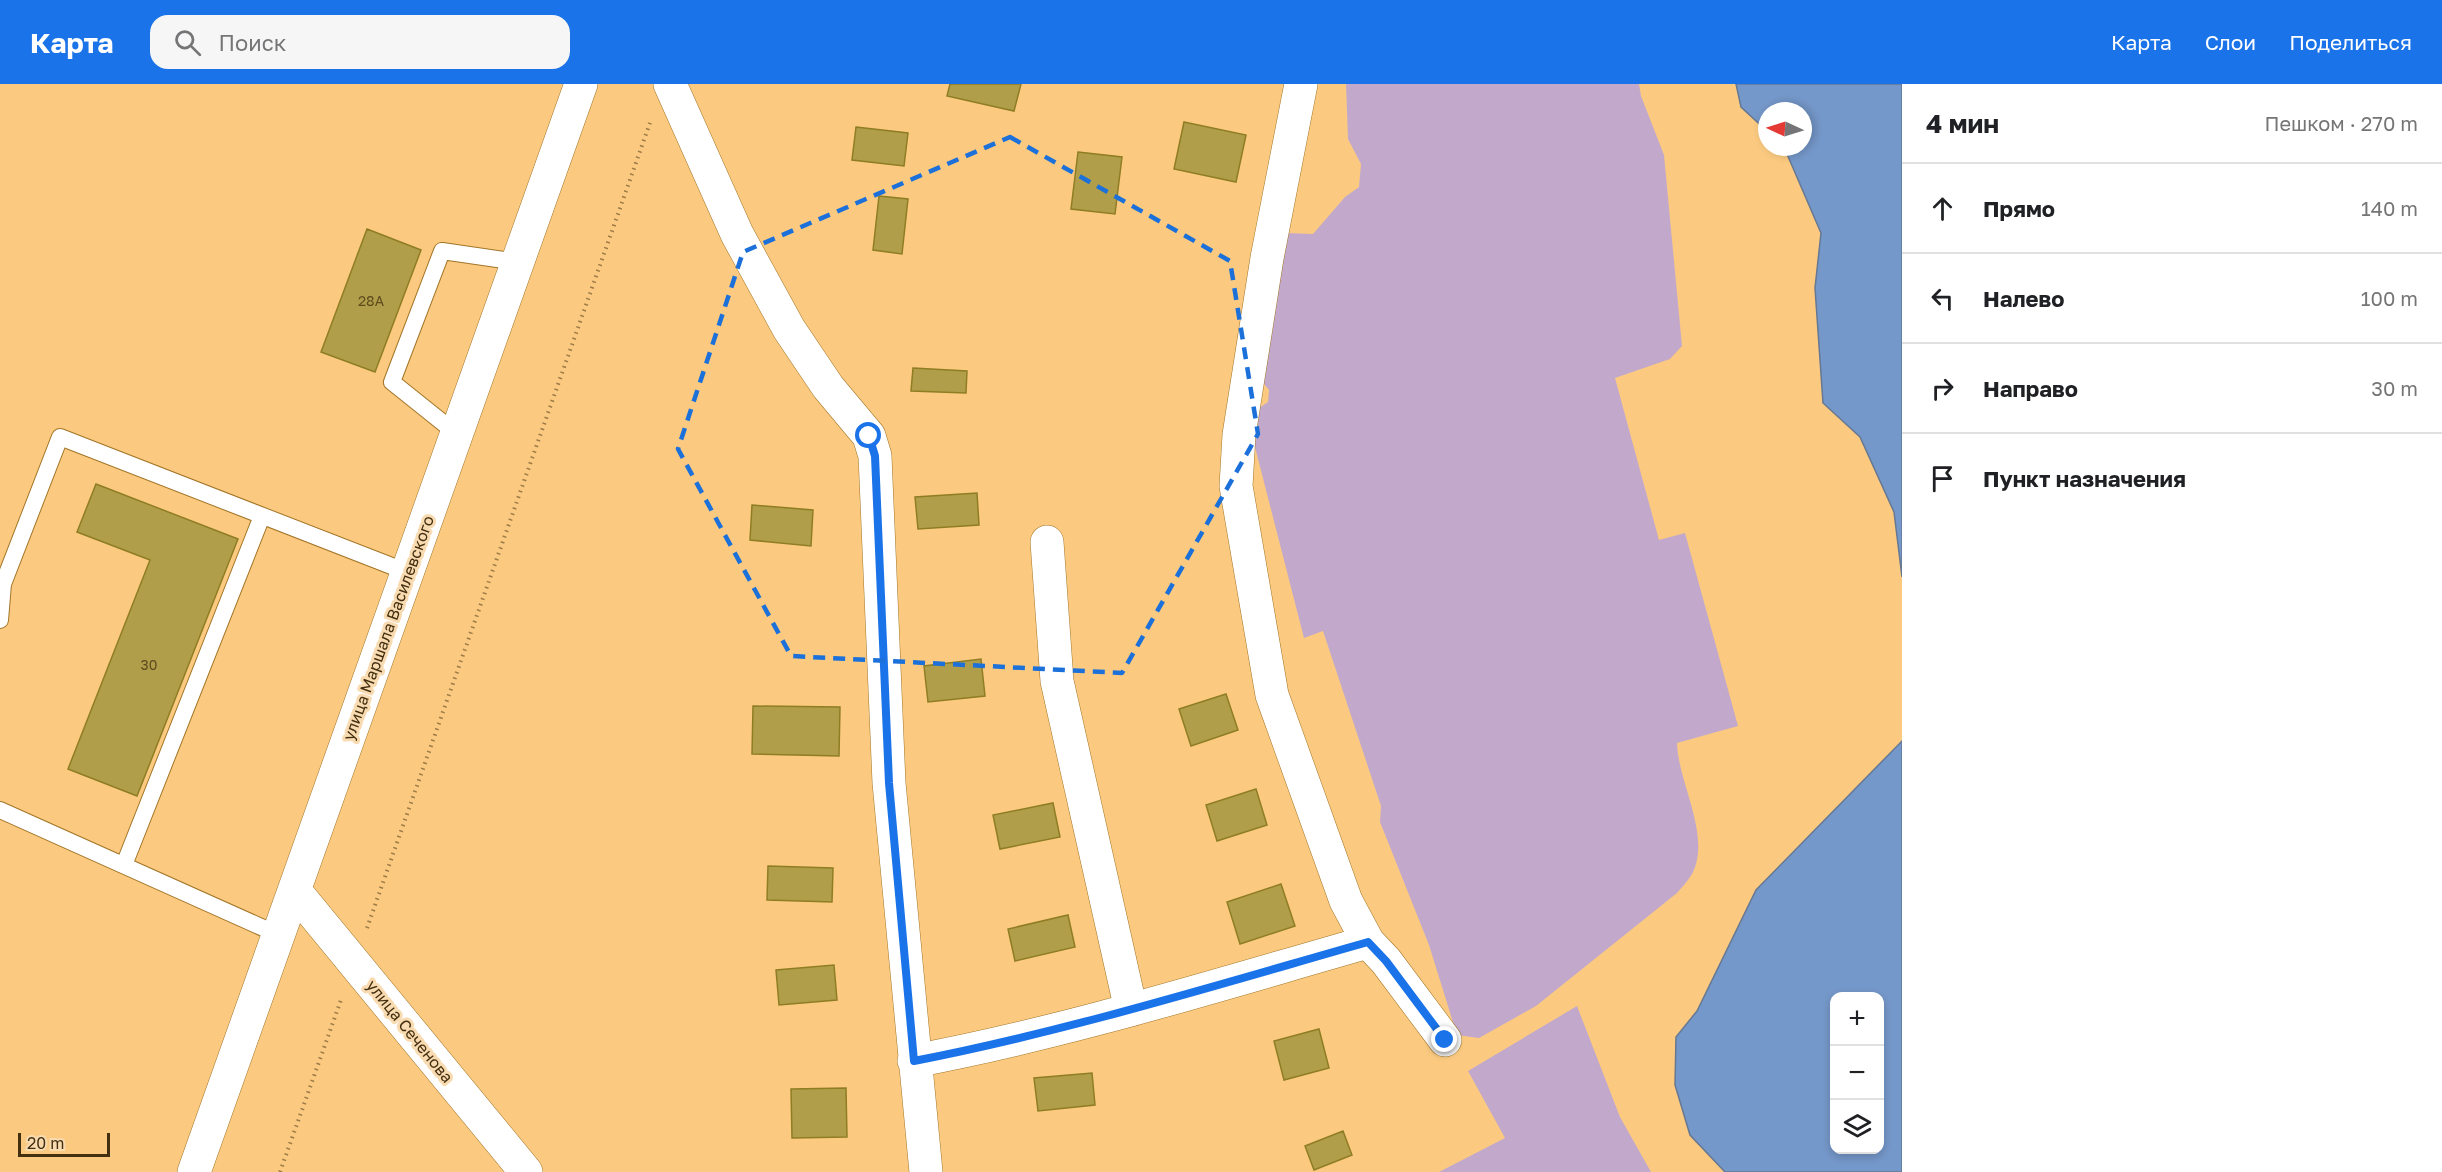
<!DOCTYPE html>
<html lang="ru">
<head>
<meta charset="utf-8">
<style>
	:root { --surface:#fff; --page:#f6f6f6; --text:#202124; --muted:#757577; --line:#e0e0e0; --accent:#1a73e8 }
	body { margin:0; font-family:"Golos Text",sans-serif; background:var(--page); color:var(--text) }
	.controls { position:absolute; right:18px; bottom:18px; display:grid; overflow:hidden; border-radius:12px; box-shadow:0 3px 9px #0003 }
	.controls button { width:54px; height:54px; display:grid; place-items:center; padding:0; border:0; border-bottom:2px solid var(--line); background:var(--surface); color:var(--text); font:30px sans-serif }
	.compass { position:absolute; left:1758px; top:18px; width:54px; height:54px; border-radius:50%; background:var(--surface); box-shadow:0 3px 9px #0003; rotate:274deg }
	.scale { position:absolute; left:18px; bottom:15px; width:92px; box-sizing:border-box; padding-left:6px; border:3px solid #432f10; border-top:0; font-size:16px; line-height:21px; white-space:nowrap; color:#432f10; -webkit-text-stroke:4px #f9dbb1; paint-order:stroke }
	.stop { position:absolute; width:18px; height:18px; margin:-14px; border:4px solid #1a73e8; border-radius:50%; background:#fff }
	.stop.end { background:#1a73e8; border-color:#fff; box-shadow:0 2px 6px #0008 }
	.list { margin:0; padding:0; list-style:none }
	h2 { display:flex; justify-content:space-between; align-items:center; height:78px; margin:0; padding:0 24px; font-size:26px }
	h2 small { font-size:20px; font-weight:400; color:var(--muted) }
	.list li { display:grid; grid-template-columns:39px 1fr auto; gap:18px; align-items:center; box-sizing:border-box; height:90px; padding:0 24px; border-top:2px solid var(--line) }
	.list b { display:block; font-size:22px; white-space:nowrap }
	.list em { font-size:20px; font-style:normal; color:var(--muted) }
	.icon { flex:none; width:33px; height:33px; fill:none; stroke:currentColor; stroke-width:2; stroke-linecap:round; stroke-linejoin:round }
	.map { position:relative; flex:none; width:1902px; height:1088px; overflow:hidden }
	header { display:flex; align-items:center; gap:36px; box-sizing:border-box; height:84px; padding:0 30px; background:var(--accent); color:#fff }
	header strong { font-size:28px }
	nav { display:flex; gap:33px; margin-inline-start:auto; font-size:21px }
	.search { width:420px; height:54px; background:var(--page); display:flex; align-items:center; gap:15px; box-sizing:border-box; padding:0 21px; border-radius:18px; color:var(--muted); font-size:22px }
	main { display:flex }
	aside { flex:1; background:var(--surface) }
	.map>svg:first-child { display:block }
</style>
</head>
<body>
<header>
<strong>Карта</strong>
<div class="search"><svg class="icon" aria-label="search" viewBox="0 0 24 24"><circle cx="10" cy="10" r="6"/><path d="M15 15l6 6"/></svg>Поиск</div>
<nav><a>Карта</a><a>Слои</a><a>Поделиться</a></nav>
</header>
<main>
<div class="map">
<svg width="1902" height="1088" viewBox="0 0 1902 1088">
	<rect width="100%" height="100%" fill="#fbca80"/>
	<!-- green -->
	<path fill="#c2a9cb" d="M1346,0h293l2,12 23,59 18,191 -12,13 -55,19 44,162 26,-7 53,193 -61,17c1,40 35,93 15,131 -4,7 -10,13 -15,19l-141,113 -57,32 -22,-3 -28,-90 -49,-123 1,-16 -58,-175 -19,7 -57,-222 21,-14 1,-12 -13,-16 30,-141 27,1 32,-37 14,-10 2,-23 -13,-25z
		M1577,922l43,111 31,55h-212l66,-34 -37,-67z"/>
	<!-- water -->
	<path fill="#7598ca" stroke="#667892" stroke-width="1.5" fill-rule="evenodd" d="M1736,0h166v493l-8,-65 -34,-75 -37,-34 -8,-115 6,-55 -37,-86h19v-36h-36v20l-26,-24z
		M1902,657v431h-177l-35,-37 -15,-50 1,-48 21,-26 59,-121zM1834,912h46v154h-46z"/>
	<!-- building -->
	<path fill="#b19e4a" stroke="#8f7d24" stroke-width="1.5" d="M950,0h71l-7,27 -67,-15z
		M1184,38l62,13 -10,47 -62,-13z
		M856,43l52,6 -4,33 -52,-6z
		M1078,68l44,5 -7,57 -44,-5z
		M879,112l29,3 -6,55 -29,-4z
		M367,145l54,21 -46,122 -54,-20z
		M913,284l54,3 -1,22 -55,-2z
		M96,400l142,55 -101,257 -69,-27 82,-209 -73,-28z
		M977,409l2,32 -61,4 -3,-32z
		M752,421l61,5 -2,36 -61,-6z
		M981,575l4,37 -57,6 -4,-36z
		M1226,610l12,36 -47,16 -12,-37z
		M753,622l87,1 -1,49 -87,-2z
		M1256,705l11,36 -50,16 -11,-36z
		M1053,719l7,34 -60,12 -7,-34z
		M768,782l65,2 -1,34 -65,-2z
		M1281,800l14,42 -55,18 -13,-42z
		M1068,831l7,32 -60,14 -7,-32z
		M834,881l3,35 -58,5 -3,-35z
		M1319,945l10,39 -45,12 -10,-39z
		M1092,989l3,32 -57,6 -4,-33z
		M846,1004l1,49 -55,1 -1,-49z
		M1343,1047l9,24 -38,15 -9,-24z"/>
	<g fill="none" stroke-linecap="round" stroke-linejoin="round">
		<defs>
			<path id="service" d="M457,350l-65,-52 50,-131 76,11
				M0,536l3,-36 57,-147 347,135
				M0,726l279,125
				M124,781l138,-349"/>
			<path id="minor" d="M670,0l67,150 52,95 39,58 41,49 6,20 14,327 37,389
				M1301,0l-34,174 -28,177 -3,51 36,209 74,206 22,41 18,19 59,79
				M1047,458l10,139 74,329
				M295,807l231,281
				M914,977c154,-29 303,-76 454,-119"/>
			<path id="tertiary" d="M194,1088l387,-1088"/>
		</defs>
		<!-- service casing -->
		<use href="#service" stroke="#a27527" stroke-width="18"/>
		<!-- minor casing -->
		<use href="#minor" stroke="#a27527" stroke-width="34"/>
		<!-- tertiary casing -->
		<use href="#tertiary" stroke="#a27527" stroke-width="34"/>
		<!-- path -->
		<path stroke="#9d7b47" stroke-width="4" stroke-dasharray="1.5 4.5" stroke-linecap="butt" d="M367,844l284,-808
			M280,1088l62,-175"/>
		<!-- service -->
		<use href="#service" stroke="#fff" stroke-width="16"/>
		<!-- minor -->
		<use href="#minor" stroke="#fff" stroke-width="33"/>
		<!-- tertiary -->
		<use href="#tertiary" stroke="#fff" stroke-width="33"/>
	</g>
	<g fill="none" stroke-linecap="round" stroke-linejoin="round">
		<!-- route -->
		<path stroke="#1a73e8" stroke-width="8" d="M869,352l6,20 14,327 25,278c154,-30 303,-76 454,-119l18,19 59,79"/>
	</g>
	<!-- marked area -->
	<path fill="none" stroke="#1b70da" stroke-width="4.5" stroke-dasharray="12 8" stroke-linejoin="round" d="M1010,53l220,124 28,173 -136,239 -331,-17 -113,-207 65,-197z"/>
	<g text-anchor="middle" stroke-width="6" stroke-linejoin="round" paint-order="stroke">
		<!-- number labels -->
		<g font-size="14" fill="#5e4b1e">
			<text x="371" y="222">28А</text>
			<text x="149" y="586">30</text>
		</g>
		<!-- street labels -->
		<g font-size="16" fill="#432f10" stroke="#f9dbb1">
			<text transform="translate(388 544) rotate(-70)" y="6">улица Маршала Василевского</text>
			<text transform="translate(410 947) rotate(51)" y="6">улица Сеченова</text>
		</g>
	</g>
</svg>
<div class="controls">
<button>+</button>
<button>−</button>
<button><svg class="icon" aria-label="layers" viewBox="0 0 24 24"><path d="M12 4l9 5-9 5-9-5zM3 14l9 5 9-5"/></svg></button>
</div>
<svg class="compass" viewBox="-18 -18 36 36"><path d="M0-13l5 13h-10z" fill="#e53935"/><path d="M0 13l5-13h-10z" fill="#757577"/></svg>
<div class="scale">20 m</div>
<div class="stop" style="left:869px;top:352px"></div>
<div class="stop end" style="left:1445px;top:956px"></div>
</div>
<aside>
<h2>4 мин<small>Пешком · 270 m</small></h2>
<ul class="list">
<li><svg class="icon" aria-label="ahead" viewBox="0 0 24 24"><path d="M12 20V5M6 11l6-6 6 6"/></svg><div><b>Прямо</b></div><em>140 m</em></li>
<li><svg class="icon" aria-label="left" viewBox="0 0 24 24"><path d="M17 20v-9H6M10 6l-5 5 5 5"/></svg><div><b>Налево</b></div><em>100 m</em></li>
<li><svg class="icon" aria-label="right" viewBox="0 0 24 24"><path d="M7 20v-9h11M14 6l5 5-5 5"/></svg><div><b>Направо</b></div><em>30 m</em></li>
<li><svg class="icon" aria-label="arrive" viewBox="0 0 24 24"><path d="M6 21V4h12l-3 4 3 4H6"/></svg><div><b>Пункт назначения</b></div></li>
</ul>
</aside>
</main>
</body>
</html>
